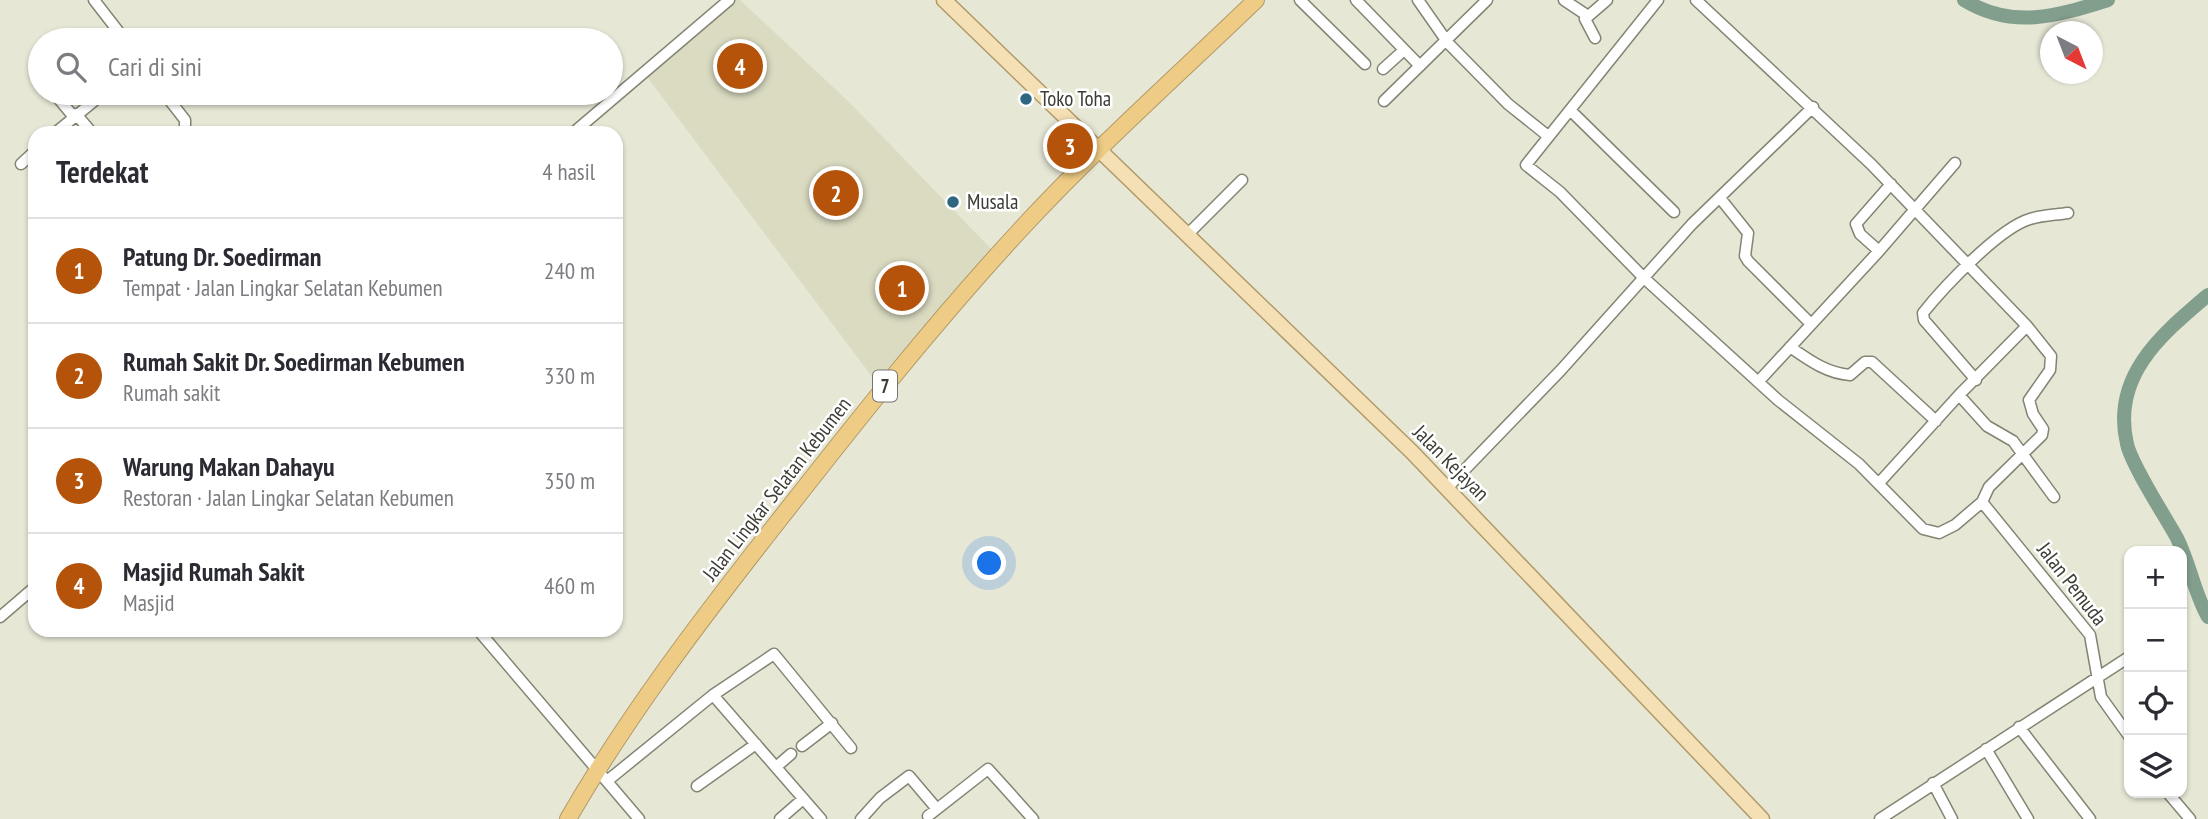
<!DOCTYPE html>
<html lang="id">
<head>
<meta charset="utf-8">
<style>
	:root { --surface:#fff; --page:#f7f7f7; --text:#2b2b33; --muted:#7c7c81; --line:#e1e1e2; --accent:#b45309 }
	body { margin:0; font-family:"PT Sans Narrow",sans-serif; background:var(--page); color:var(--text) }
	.controls { position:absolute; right:21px; bottom:21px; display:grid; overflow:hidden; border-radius:14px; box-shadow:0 2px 5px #0004 }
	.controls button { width:63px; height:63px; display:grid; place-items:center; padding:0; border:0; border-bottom:2px solid var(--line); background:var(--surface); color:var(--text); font:35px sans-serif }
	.compass { position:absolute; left:2040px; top:21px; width:63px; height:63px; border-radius:50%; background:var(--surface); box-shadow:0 2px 5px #0004; rotate:138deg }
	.you { position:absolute; left:990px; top:564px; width:24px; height:24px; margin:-18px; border:5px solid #fff; border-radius:50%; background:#1a73e8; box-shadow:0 0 0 10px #1a73e833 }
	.badge { display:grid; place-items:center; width:46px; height:46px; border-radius:50%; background:var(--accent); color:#fff; font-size:23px; font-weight:700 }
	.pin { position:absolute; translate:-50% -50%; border:4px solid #fff; box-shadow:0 2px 7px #0006 }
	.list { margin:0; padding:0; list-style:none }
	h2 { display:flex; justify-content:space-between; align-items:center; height:91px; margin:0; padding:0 28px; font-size:30px }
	h2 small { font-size:23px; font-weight:400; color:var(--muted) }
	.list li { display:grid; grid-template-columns:46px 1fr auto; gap:21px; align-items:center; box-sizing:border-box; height:105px; padding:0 28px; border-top:2px solid var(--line) }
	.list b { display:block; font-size:26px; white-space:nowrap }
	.list p { margin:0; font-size:23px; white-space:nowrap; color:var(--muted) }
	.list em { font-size:23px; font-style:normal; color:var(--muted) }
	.icon { flex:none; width:38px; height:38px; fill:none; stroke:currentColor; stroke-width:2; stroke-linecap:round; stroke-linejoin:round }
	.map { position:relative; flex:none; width:2208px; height:819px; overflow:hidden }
	.search { position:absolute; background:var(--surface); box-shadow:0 2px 5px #0004; left:28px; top:28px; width:595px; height:77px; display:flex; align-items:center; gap:18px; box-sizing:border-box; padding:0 24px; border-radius:38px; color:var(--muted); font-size:26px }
	.panel { position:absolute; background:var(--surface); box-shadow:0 2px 5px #0004; left:28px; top:126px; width:595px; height:511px; border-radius:21px }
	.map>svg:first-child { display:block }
</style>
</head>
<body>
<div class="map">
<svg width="2208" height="819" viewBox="0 0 2208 819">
	<rect width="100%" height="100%" fill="#e6e7d5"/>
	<!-- built -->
	<path fill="#dadbc1" d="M735,0h5l110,103 145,150 -116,133 -234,-312z"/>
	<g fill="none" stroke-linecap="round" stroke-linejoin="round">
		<!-- river -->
		<path stroke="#829e8c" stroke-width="14" d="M1964,0c49,30 93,16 144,0
			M2208,295c-47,40 -97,81 -81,149 5,22 38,72 50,94 13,26 18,57 31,79"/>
		<defs>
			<path id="minor" d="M94,0l31,40
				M1300,0l65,64
				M1356,0l64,66
				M1418,0l30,43 60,61 40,32
				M1564,0l24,16
				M1658,0l-132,165 34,27 84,86 134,122 81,64 64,65 16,4 16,-8 27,-23 7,-15 53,-52 1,-6 -10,-15 -4,-14 21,-30 1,-14 -24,-30 -156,-162 -175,-164
				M1595,38l-10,-19 22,-19
				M1383,69l21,-19
				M54,93l19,23
				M164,93l21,27v13
				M1384,101l103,-101
				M1570,110l104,102
				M76,114l16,19
				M55,133l49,-40
				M573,133l156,-133
				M21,164l14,-13
				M1720,198l28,35 -3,23 3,5 63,63
				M1187,235l55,-55
				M1879,251l-19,-17 -4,-10 35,-40
				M1790,347c19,13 36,26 60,28l15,-13h7l64,59
				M1976,380l-52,-60 -1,-7c20,-25 76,-85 107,-94 12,-4 25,-4 38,-6
				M1758,382l121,-131 76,-88
				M1959,395l28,31 26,15 41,56
				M1879,483l80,-88 68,-69
				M1447,488l114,-118 131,-146 121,-117
				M1982,502l108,133 11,62 28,39
				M0,617l35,-30
				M478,630l161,189
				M713,695l108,124
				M2019,727l71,92
				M802,746l30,-23
				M1986,749l42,70
				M776,767l15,-13
				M607,781l106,-86 61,-41 77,94
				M1933,783l19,36
				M697,786l59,-42
				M2168,793l22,26
				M928,816l60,-47 45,50
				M780,819l23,-20
				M861,819l19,-21 29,-22 28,33
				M1880,819l249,-162"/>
			<path id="major" d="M944,0l468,452 350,367"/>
			<path id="highway" d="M568,819c60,-104 134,-201 208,-295 79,-101 158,-201 245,-295 74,-80 156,-153 235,-229"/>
		</defs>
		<!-- minor casing -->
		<use href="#minor" stroke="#848474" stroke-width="13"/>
		<!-- major casing -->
		<use href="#major" stroke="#b19a69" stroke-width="17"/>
		<!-- highway casing -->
		<use href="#highway" stroke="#b19a69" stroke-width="18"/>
		<!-- minor -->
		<use href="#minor" stroke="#fff" stroke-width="10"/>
		<!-- major -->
		<use href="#major" stroke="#f5e0b6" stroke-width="14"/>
		<!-- highway -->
		<use href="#highway" stroke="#efcc85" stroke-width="16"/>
	</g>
	<!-- markers -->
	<g fill="#2d6780" stroke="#fff" stroke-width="2.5">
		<circle cx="1026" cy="99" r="7"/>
		<circle cx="953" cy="202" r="7"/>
	</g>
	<g text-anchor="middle" stroke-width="5" stroke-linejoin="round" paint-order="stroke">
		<!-- shield labels -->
		<rect fill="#fff" stroke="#777772" stroke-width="2" x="873" y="370.5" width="24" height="31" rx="5"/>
		<g font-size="19" font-weight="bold" fill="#3d3d36">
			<text x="885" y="393">7</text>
		</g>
		<!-- poi labels -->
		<g font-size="21" fill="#3d3d36" stroke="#fff" text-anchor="start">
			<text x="1040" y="106">Toko Toha</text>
			<text x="967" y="209">Musala</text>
		</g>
		<!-- street labels -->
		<g font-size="21" fill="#3d3d36" stroke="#fff">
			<text transform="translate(1451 463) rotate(45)" y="7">Jalan Kejayan</text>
			<text transform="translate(777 489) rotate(-52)" y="7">Jalan Lingkar Selatan Kebumen</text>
			<text transform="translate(2072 584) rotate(52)" y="7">Jalan Pemuda</text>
		</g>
	</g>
</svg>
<div class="controls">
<button>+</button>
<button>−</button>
<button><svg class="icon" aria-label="locate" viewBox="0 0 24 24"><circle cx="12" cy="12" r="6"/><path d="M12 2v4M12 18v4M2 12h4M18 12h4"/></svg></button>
<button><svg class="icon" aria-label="layers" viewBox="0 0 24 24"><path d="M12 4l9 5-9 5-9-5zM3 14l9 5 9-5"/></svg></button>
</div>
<svg class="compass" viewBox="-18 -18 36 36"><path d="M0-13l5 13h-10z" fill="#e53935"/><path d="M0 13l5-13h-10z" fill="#7c7c81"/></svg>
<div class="you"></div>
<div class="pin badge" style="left:902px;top:288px">1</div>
<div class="pin badge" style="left:836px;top:193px">2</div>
<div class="pin badge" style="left:1070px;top:146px">3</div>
<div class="pin badge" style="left:740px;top:66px">4</div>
<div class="search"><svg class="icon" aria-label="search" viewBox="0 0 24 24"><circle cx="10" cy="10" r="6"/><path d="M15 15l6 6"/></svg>Cari di sini</div>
<section class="panel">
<h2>Terdekat<small>4 hasil</small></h2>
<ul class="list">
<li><span class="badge">1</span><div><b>Patung Dr. Soedirman</b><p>Tempat · Jalan Lingkar Selatan Kebumen</p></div><em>240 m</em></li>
<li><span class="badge">2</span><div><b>Rumah Sakit Dr. Soedirman Kebumen</b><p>Rumah sakit</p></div><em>330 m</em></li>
<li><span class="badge">3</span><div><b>Warung Makan Dahayu</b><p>Restoran · Jalan Lingkar Selatan Kebumen</p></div><em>350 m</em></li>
<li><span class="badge">4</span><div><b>Masjid Rumah Sakit</b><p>Masjid</p></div><em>460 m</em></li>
</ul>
</section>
</div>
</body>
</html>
